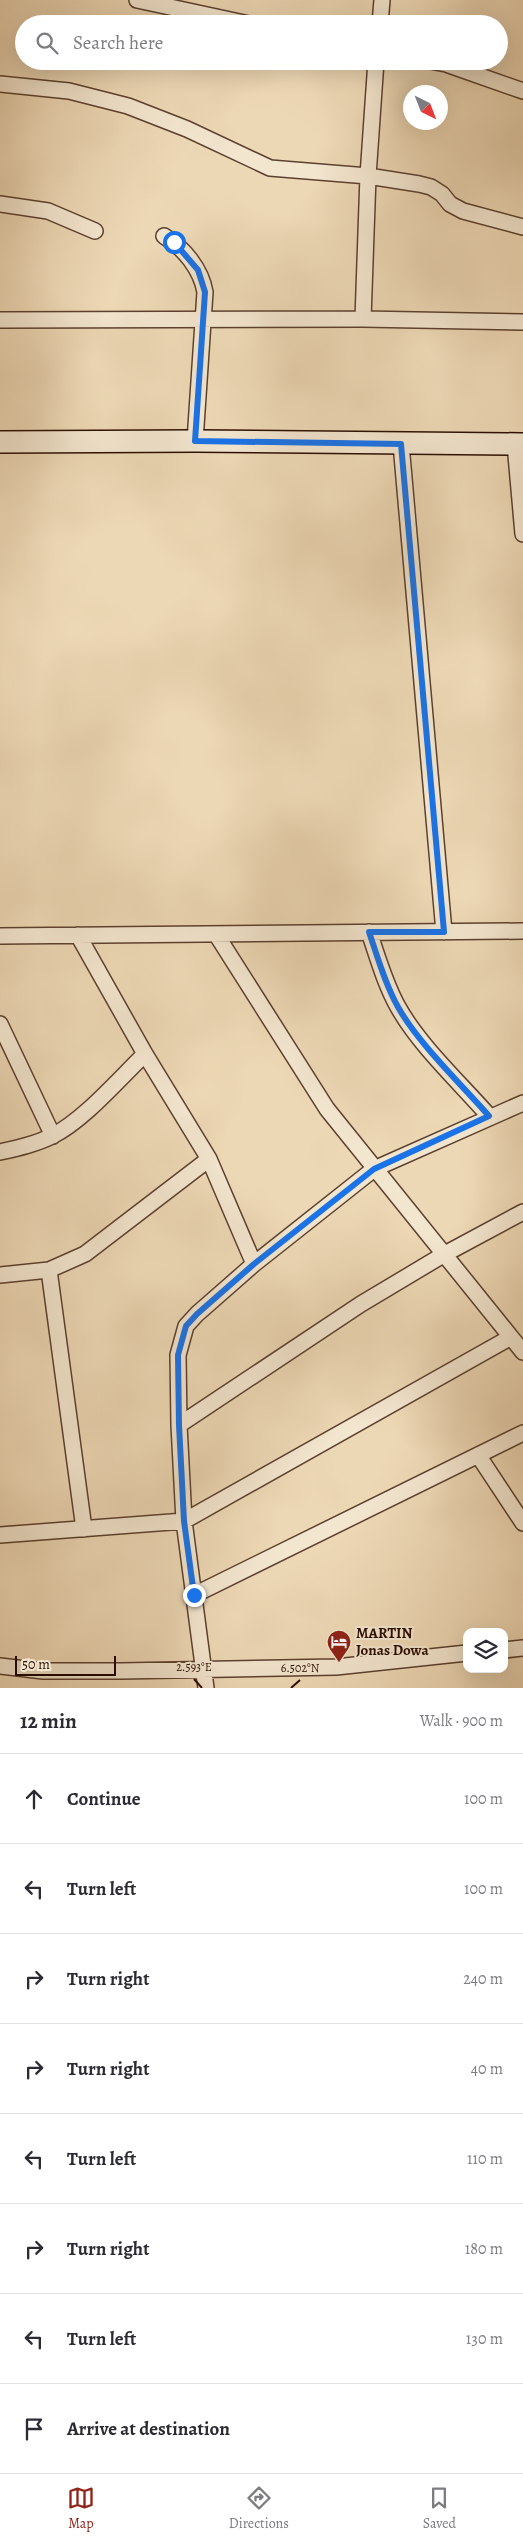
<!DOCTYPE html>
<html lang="en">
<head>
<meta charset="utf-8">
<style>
	:root { --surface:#fff; --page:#f7f7f7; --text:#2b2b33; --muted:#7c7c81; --line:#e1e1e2; --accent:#8f2418 }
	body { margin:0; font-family:Alegreya,serif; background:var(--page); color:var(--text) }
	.controls { position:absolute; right:15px; bottom:15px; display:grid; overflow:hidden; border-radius:10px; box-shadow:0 5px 20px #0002 }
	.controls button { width:45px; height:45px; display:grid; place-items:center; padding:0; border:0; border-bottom:1px solid var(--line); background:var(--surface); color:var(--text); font:25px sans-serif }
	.compass { position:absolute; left:403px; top:85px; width:45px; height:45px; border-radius:50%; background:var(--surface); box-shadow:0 5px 20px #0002; rotate:138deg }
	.scale { position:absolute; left:15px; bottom:12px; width:101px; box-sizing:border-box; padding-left:5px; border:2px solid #2b0e02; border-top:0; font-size:14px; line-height:18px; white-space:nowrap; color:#2b0e02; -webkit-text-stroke:4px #f3e6cf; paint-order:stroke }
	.stop { position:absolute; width:15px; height:15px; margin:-11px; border:4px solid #1a73e8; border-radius:50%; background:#fff }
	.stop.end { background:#1a73e8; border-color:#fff; box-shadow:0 1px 5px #0008 }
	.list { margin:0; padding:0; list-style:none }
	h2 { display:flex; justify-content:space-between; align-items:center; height:65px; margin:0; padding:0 20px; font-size:21px }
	h2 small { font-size:16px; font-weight:400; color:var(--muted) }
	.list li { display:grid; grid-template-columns:32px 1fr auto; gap:15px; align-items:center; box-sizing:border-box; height:90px; padding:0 20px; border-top:1px solid var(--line) }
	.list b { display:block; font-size:19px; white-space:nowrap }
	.list em { font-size:16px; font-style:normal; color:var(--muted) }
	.icon { flex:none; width:28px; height:28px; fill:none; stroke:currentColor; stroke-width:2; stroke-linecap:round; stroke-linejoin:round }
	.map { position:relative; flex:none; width:523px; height:1688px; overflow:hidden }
	.search { position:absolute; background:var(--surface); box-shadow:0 5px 20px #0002; left:15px; right:15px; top:15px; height:55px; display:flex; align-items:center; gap:12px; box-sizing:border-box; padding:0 18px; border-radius:28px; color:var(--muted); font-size:19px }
	.sheet { height:785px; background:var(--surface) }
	nav { display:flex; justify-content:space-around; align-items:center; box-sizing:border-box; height:70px; border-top:1px solid var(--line); background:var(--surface); font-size:14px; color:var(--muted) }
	nav a { display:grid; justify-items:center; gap:2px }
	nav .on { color:var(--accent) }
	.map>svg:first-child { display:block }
</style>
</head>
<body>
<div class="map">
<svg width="523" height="1688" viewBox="0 0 523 1688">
	<rect width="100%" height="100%" fill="#edd8b5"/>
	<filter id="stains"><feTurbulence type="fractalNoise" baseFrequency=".004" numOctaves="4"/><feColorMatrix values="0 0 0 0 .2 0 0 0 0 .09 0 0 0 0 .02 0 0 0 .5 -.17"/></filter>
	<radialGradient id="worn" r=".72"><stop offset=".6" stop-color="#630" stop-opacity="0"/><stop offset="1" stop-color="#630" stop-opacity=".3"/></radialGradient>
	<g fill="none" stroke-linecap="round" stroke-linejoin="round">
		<defs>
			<path id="street" d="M137,0l112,24
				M380,24l2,-24
				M430,61l16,3 77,27
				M0,84l69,7 59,15 59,23 83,39 98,8 51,8 12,3 11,7 8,10 13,7 60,16
				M0,204l48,7 47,20
				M164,236c20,12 37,33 41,56l-10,149
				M363,319l5,-143 8,-115
				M0,320l363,-1 160,3
				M401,444l43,488
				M515,444l8,90
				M369,932c9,26 16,52 29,75 21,38 62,76 91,109
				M216,934l111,175 196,243
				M78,935l67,119 64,105 45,105
				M0,936l523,-5
				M0,1024l53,112
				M0,1152c18,-4 36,-8 52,-16 31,-15 67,-57 93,-82
				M49,1270l35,259
				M0,1275l49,-5 36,-16 124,-95
				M179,1425l182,-121 82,-49 80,-43
				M478,1455l45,68
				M0,1535l184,-14 327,-184
				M194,1595l329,-162
				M504,1650l19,-2
				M0,1666l43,5h78l215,-4 131,-14
				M206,1688l-22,-167 -5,-96 -1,-70 8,-29 11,-12 57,-50 120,-95 149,-66"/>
			<path id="secondary" d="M0,442l195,-1 328,3"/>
		</defs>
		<!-- street casing -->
		<use href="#street" stroke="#5c402f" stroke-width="18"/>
		<!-- secondary casing -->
		<use href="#secondary" stroke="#2b0e02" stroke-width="24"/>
		<!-- street -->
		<use href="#street" stroke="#f3e6cf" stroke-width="15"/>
		<!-- secondary -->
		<use href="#secondary" stroke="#f3e6cf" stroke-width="21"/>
	</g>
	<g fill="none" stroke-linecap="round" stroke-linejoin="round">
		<!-- route -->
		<path stroke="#1a73e8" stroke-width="6" d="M174,242l24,28 7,22 -10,149 206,3 43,488h-75c9,26 16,52 29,75 20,36 63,77 91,109l-115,53 -120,95 -57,50 -11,12 -8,29 1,70 5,96 10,74"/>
	</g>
	<!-- ticks -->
	<path fill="none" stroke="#2b0e02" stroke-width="2" d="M194,1679l8,9M291,1688l9,-8"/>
	<!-- icons -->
	<defs>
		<symbol id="hotel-pin" viewBox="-11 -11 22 30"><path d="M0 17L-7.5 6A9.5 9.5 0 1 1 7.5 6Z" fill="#8f2418" stroke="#f3e6cf"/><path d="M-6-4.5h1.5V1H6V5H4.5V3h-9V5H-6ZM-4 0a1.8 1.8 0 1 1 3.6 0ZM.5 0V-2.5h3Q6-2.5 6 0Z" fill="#fff"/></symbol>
	</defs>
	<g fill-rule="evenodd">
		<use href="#hotel-pin" x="325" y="1628" width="28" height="38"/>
	</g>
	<g text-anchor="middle" stroke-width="4" stroke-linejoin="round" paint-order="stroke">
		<!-- poi labels -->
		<g font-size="15" font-weight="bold" fill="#2b0e02" stroke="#f3e6cf" text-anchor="start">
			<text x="356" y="1638">MARTIN<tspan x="356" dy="17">Jonas Dowa</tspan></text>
		</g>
	</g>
	<g font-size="12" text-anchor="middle" fill="#2b0e02" stroke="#f3e6cf" stroke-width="4" stroke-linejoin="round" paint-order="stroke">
		<text x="194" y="1671">2.593°E</text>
		<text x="300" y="1672">6.502°N</text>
	</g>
	<rect width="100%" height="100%" filter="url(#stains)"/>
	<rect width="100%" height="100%" fill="url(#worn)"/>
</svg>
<div class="controls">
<button><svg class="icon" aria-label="layers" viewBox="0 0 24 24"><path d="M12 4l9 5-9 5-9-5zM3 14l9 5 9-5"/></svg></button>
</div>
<svg class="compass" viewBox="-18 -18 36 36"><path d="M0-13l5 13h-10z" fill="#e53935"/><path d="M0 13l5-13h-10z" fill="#7c7c81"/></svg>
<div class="scale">50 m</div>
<div class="stop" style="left:174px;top:242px"></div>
<div class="stop end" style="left:194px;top:1595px"></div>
<div class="search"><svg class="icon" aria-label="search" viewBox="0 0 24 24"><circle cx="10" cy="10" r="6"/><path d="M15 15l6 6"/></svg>Search here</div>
</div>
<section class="sheet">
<h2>12 min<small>Walk · 900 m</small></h2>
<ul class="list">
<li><svg class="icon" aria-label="ahead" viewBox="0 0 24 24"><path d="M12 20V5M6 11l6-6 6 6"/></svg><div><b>Continue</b></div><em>100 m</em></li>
<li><svg class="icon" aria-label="left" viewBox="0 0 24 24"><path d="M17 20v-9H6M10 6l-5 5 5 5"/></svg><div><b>Turn left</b></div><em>100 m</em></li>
<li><svg class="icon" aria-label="right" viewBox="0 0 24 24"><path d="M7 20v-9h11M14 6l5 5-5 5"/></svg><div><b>Turn right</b></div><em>240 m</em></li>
<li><svg class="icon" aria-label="right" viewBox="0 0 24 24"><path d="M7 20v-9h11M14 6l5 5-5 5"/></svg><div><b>Turn right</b></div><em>40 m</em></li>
<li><svg class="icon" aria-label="left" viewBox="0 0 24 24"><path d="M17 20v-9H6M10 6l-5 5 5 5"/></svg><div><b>Turn left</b></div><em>110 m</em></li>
<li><svg class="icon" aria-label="right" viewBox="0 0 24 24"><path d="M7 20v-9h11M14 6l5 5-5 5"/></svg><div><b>Turn right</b></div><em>180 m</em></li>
<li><svg class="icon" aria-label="left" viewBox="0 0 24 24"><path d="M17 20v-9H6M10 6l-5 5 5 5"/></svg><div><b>Turn left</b></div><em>130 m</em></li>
<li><svg class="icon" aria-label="arrive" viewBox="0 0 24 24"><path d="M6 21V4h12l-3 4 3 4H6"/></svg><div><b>Arrive at destination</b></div></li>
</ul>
</section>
<nav>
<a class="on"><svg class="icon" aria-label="map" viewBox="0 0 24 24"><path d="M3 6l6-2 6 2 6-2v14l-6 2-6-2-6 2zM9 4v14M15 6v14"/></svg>Map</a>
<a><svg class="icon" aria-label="directions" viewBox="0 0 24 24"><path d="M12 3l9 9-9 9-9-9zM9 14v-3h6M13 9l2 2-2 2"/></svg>Directions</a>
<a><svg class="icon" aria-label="saved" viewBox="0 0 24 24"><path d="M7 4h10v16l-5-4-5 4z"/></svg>Saved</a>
</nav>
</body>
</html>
